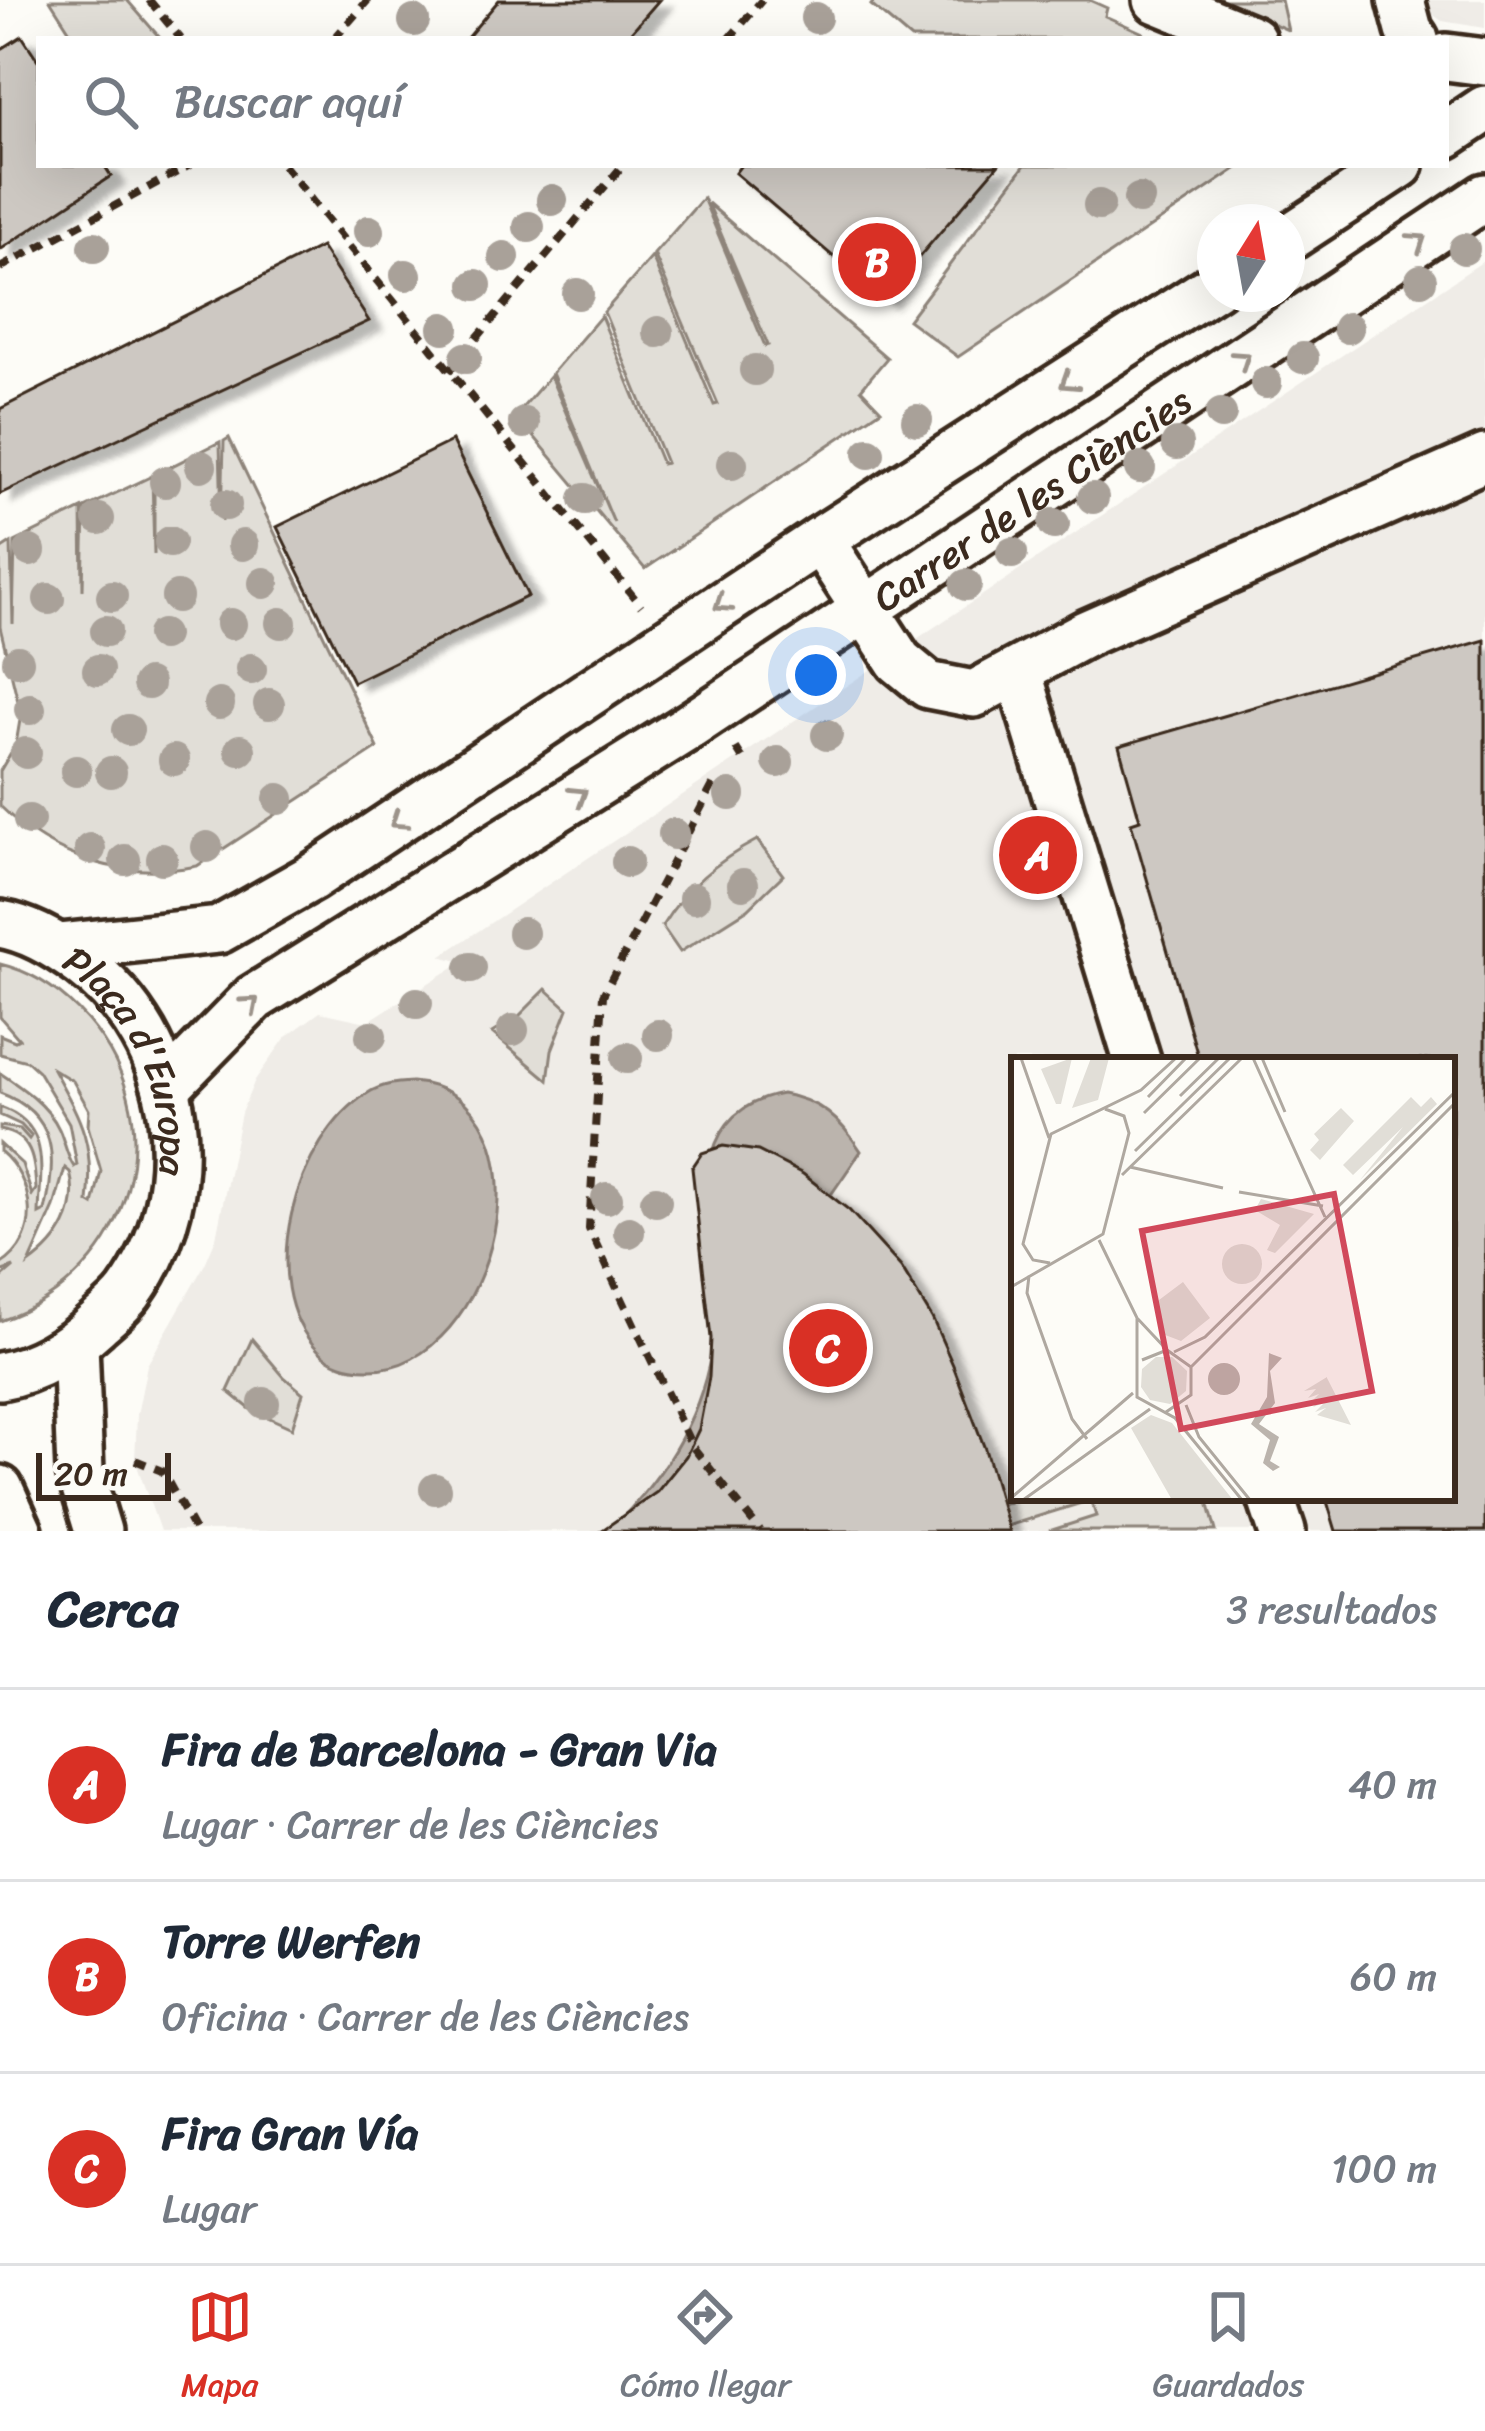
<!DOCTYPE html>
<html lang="es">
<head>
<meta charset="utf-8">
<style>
	:root { --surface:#fff; --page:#f6f6f7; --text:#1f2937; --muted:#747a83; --line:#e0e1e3; --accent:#d93025 }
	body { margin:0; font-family:Sriracha,sans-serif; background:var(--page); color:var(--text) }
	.compass { position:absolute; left:1197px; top:204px; width:108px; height:108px; border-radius:50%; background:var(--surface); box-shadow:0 12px 48px #0002; rotate:11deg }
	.scale { position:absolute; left:36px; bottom:30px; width:135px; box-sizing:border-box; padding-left:12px; border:6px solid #3b2a1e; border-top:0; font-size:33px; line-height:42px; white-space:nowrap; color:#3b2a1e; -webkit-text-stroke:9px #fdfcf7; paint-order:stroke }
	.you { position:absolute; left:816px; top:675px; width:42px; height:42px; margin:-30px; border:9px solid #fff; border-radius:50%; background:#1a73e8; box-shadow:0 0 0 18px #1a73e833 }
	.badge { display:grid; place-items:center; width:78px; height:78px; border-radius:50%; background:var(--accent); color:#fff; font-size:39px; font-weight:700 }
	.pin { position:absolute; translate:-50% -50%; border:6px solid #fff; box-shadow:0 3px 12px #0006 }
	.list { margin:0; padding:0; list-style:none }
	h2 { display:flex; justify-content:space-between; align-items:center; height:156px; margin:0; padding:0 48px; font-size:51px }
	h2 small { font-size:39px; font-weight:400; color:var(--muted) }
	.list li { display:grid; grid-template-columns:78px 1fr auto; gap:36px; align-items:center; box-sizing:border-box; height:192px; padding:0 48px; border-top:3px solid var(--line) }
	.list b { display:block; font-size:45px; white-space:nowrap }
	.list p { margin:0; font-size:39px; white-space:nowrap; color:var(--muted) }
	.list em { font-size:39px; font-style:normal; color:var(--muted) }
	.icon { flex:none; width:66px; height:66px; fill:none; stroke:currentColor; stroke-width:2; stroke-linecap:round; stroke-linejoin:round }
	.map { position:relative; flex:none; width:1485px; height:1531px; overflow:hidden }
	.search { position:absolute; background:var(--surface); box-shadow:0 12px 48px #0002; left:36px; right:36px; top:36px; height:132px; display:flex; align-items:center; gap:30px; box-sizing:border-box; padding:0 42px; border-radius:0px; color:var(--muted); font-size:45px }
	.sheet { height:732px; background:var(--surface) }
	nav { display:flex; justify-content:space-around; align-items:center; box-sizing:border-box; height:168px; border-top:3px solid var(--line); background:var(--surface); font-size:33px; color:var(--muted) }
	nav a { display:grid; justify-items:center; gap:6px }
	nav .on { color:var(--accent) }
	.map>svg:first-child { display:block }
</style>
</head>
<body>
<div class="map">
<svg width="1485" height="1531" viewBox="0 0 1485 1531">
	<defs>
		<filter id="shadow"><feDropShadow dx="13" dy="8" stdDeviation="3" flood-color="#0004"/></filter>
	</defs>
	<rect width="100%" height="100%" fill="#fdfcf7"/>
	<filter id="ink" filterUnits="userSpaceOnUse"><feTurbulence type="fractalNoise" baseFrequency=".00833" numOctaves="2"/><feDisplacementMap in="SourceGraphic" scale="24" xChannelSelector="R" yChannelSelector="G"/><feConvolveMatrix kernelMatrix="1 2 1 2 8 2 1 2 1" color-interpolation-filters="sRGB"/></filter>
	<g filter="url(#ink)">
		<!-- built -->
		<path fill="#efece7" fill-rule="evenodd" d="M1425,0h60v28l-43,-7 -11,-8z
			M1485,260v1271h-1325l-25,-71 2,-45 10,-50 58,-101 11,-26 25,-125 14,-33 31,-43 34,-25 47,10 95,-60 -21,-6zM1014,1060h438v438h-438z"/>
		<!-- green -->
		<path fill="#e1ded7" stroke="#8e847a" stroke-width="3" fill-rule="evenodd" d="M50,0h77l34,39h-86z
			M875,0h214l18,8 -2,8 38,17 -3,6h-229l-40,-34z
			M1219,0h62l7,31v-1z
			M1025,165h217l-284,192 -50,-37z
			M703,198l62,148 3,-1 -60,-142 179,155 -26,31 20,21 -236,159 -129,-154 34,-39 64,147 -62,-150 49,-57 61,148 4,-1 -62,-151 48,-55 62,148 4,-1 -64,-150z
			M229,438l149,310 -181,118c-74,14 -142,-6 -197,-60v-35l16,-27 5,-30 -21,-87v-77l11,-7 2,81 2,-82 67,-33 1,81 2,-82 67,-32 2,79v-80l66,-33 2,80 2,-81z
			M757,840l26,35 -35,34 -68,43 -18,-26c24,-39 55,-65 95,-86z
			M0,964c30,7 56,24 78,46 103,104 56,266 -78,311v-42l14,-12 -14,5v-7c43,-26 35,-85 0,-114v-7l22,20 10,31 4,-6c-2,-30 -4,-53 -36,-59v-4l20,3 9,10 2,-3 -10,-11 -21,-10v-8c52,18 40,63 39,107l6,-3c12,-51 13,-97 -45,-118v-20c21,14 48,32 59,56 6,13 7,26 15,38l3,-2 -8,-42 -31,-52 -11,-10 -27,-7v-19l15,6 4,-2 -19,-22zM53,1069l20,12 16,29 -1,16 13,45 -8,34 -5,-3c7,-61 -8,-84 -35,-133zM65,1168l5,4c10,38 -10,70 -41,92l25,-57z
			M546,989l22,20 -16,41 -4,30 -56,-47 26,-16z
			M252,1339l32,38 19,16 -11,35 -42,-19 -22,-18z
			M1022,1498h185l9,33h-167l47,-15 -5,-16 -84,26 -6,-21z"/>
		<!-- water -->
		<path fill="#bbb4ad" stroke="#887d74" stroke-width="3" d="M412,1082c150,13 84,291 -45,287 -20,0 -35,-5 -49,-19 -65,-65 -22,-213 50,-257 14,-9 28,-10 44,-11z
			M782,1094c38,6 58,25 79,57l-46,67 -122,313h-84c54,-52 95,-116 104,-191 11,-83 -49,-225 69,-246z"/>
		<!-- building -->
		<path fill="#cdc8c2" stroke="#3b2a1e" stroke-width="3" filter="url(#shadow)" d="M499,0h160l-34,39h-159z
			M22,36l17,26v103h65l7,11 -111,74v-200z
			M741,165h257l-115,134 -148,-126z
			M321,247l48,74 -369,173v-85z
			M452,441l76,155 -175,86 -76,-155z
			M1485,640v891h-149l-10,-33h126v-438h-253l-68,-237 9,-3 -21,-74z
			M723,1146l35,5 45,23 46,36 52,57 31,51 21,47 32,84 24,82h-408l56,-39 29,-36 13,-27 10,-52 2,-39 -19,-170 10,-15z"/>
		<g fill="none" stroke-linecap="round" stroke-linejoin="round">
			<defs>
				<g id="minor">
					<path d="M1157,0l95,39"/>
					<path d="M1401,0l8,30 6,9"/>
					<path d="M1446,57l39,5"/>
					<path d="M1446,135l39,-26"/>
					<path d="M1287,239l113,-74"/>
					<path d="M820,540l79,121 29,24 46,9 111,-60 400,-176"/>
					<path d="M1018,671l119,389"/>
					<path id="s1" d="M0,924c30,5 58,22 82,40 102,77 122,225 47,329 -9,12 -22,22 -33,32 -26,24 -60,45 -96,51"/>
					<path d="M59,947l160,-17 92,-52 509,-338 395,-254"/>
					<path id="s2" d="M168,1086l86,-88 436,-272 795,-529"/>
					<path d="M75,1344l5,128 18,59"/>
					<path d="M0,1489l19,42"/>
					<path d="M1271,1498l11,33"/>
				</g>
			</defs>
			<!-- minor casing -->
			<use href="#minor" stroke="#3b2a1e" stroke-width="54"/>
			<!-- path -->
			<path stroke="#3b2a1e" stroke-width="8" stroke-dasharray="12 9" stroke-linecap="butt" d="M149,0l32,39
				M334,39l34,-39
				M729,39l33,-39
				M283,165l358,441
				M0,268l190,-103
				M449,371l174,-206
				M736,748l10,16
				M713,785l-110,210 -14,234 103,217 68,85
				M135,1460l27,11 33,60"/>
			<!-- minor -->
			<use href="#minor" stroke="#fdfcf7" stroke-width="45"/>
		</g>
		<!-- trees -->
		<g fill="#a9a199">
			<circle cx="816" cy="18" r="16"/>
			<circle cx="414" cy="21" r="16"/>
			<circle cx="1139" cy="199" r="16"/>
			<circle cx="552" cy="200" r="16"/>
			<circle cx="1099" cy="205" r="16"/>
			<circle cx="529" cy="227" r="16"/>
			<circle cx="369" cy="231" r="16"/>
			<circle cx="94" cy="247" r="16"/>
			<circle cx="1464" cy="249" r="16"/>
			<circle cx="504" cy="257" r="16"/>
			<circle cx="406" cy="275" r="16"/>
			<circle cx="1421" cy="280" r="16"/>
			<circle cx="476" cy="285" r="16"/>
			<circle cx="578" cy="294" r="16"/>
			<circle cx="444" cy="328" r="16"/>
			<circle cx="1348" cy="328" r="16"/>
			<circle cx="658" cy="332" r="16"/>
			<circle cx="466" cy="358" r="16"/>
			<circle cx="1303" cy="358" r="16"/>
			<circle cx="755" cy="370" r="16"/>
			<circle cx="1266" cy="383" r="16"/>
			<circle cx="1221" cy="414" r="16"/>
			<circle cx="917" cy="420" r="16"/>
			<circle cx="524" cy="423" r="16"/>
			<circle cx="1177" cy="444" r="16"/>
			<circle cx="869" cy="453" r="16"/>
			<circle cx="732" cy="464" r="16"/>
			<circle cx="201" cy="466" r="16"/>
			<circle cx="1140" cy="468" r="16"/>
			<circle cx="165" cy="482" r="16"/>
			<circle cx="1093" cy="498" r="16"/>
			<circle cx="585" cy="499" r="16"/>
			<circle cx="226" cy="505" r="16"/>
			<circle cx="99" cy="519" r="16"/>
			<circle cx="1054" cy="524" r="16"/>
			<circle cx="170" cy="542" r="16"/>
			<circle cx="243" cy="545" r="16"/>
			<circle cx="30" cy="551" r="16"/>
			<circle cx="1012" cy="553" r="16"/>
			<circle cx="264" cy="583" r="16"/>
			<circle cx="966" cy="585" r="16"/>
			<circle cx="112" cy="596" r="16"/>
			<circle cx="177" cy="597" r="16"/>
			<circle cx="49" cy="599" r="16"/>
			<circle cx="281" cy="623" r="16"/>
			<circle cx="231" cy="624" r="16"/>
			<circle cx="106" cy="631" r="16"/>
			<circle cx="162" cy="635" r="16"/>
			<circle cx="18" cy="661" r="16"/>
			<circle cx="251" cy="669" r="16"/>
			<circle cx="98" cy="670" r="16"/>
			<circle cx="148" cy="684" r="16"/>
			<circle cx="219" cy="704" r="16"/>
			<circle cx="269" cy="704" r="16"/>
			<circle cx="30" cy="709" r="16"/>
			<circle cx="128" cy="730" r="16"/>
			<circle cx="827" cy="735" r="16"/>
			<circle cx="240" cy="750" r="16"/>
			<circle cx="26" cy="753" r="16"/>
			<circle cx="174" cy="760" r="16"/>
			<circle cx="778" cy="762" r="16"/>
			<circle cx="76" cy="771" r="16"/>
			<circle cx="111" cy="772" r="16"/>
			<circle cx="730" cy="795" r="16"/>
			<circle cx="279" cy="799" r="16"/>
			<circle cx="29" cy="820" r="16"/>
			<circle cx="674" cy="834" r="16"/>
			<circle cx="207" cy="847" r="16"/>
			<circle cx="90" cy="849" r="16"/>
			<circle cx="162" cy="859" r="16"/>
			<circle cx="125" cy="860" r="16"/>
			<circle cx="627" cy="862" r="16"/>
			<circle cx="743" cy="884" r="16"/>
			<circle cx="694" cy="898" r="16"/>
			<circle cx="523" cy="933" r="16"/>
			<circle cx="471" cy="968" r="16"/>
			<circle cx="417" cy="1003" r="16"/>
			<circle cx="513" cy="1030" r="16"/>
			<circle cx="658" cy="1035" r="16"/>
			<circle cx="371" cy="1036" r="16"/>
			<circle cx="627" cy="1058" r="16"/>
			<circle cx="607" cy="1198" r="16"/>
			<circle cx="656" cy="1201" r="16"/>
			<circle cx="629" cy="1232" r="16"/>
			<circle cx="264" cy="1403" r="16"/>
			<circle cx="435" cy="1489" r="16"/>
		</g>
		<!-- one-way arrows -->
		<defs><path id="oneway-chevron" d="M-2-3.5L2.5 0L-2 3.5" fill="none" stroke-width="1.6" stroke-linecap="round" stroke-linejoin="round" transform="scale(3)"/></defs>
		<g stroke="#9c938a">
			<use href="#oneway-chevron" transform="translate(1418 241) rotate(-34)"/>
			<use href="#oneway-chevron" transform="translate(1242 359) rotate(-34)"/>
			<use href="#oneway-chevron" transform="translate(1068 382) rotate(147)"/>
			<use href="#oneway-chevron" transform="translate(722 604) rotate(146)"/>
			<use href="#oneway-chevron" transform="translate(579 795) rotate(-32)"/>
			<use href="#oneway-chevron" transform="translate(398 821) rotate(146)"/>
			<use href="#oneway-chevron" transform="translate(251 1004) rotate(-41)"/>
		</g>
	</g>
	<g text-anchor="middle" stroke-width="10" stroke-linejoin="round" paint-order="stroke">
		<!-- street labels -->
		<g font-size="39" fill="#3b2a1e" stroke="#fdfcf7">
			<text dy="14" stroke="none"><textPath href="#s2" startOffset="1047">Carrer de les Ciències</textPath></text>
			<text dy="14" stroke="none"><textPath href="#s1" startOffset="204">Plaça d'Europa</textPath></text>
		</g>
	</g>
	<!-- overview -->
	<g transform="translate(1011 1057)">
		<rect width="444" height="444" fill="#fdfcf7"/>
		<path d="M61,1l-11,46h-5l-15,-35zM80,1h18l-11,42 -26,8zM400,40l10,10 10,-10 6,7 -77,76 43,-53 -50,48 -10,-10zM330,51l13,13 -34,39 -10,-10 9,-10 -5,-6zM250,142l53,15 -39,39 -8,-3 13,-25 -25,-15zM211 207a20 20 0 1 1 40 0a20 20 0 1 1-40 0ZM172,225l27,36 -29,23 -21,-8 -5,-30zM145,300h16l15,14 -1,20 -16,13 -20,-4 -9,-13 1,-18zM316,320v1l24,47 -34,-10 9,-7 -11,4 9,-9 -11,4 8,-9 -11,5 9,-9 -11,4 8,-9 -12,2zM140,358l21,8 61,77h-61l-41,-72z" fill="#e1ded7"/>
		<path d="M258,296l13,5 -12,13 5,32 -16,21 20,13 -9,24 10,6 -7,4 -10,-8 7,-23 -19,-16 16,-27zM197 322a16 16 0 1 1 32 0a16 16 0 1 1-32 0Z" fill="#bbb4ad"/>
		<path fill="none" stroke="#afa8a0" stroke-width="3" d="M10,1l28,80M242,1l72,159M251,1l23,54M169,39l39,-38M137,40l38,-39M133,56l56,-55M124,94l95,-93M119,110l93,21M111,118l120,-117M228,135l84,14M88,183l38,78 30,32M39,206l-17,-3 -10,-16 28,-110 90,-44 35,-32M18,219l-2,17 45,126 15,20M0,230l92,-53 26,-101 -5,-17 -19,-7M126,261v79l38,21 67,82M163,295l31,-15 250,-245M131,303l25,-10 24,17v28l-25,17M180,310l264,-264M175,348l13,32 51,63M0,441l122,-105M12,443l127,-91"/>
		<path fill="#d1495b" fill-opacity="0.15" stroke="#d1495b" stroke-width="6" d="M323,137l38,197 -191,38 -39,-198z"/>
		<rect width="444" height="444" fill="none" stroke="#3b2a1e" stroke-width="6"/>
	</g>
</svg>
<svg class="compass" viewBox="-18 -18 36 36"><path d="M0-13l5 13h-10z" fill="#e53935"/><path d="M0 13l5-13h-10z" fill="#747a83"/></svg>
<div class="scale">20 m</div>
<div class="you"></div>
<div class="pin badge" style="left:1038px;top:855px">A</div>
<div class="pin badge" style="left:877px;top:262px">B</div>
<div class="pin badge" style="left:828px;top:1348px">C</div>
<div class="search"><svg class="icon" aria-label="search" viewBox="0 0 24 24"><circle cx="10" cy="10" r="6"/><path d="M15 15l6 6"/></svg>Buscar aquí</div>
</div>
<section class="sheet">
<h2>Cerca<small>3 resultados</small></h2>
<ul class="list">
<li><span class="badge">A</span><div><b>Fira de Barcelona - Gran Via</b><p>Lugar · Carrer de les Ciències</p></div><em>40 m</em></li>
<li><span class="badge">B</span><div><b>Torre Werfen</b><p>Oficina · Carrer de les Ciències</p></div><em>60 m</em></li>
<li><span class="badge">C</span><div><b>Fira Gran Vía</b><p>Lugar</p></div><em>100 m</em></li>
</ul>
</section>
<nav>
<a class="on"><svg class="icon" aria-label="map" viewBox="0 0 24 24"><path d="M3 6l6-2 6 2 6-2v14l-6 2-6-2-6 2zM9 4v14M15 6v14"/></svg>Mapa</a>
<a><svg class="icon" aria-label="directions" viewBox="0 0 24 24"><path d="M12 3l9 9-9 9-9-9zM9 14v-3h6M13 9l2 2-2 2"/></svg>Cómo llegar</a>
<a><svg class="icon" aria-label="saved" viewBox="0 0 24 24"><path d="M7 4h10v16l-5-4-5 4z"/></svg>Guardados</a>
</nav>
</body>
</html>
